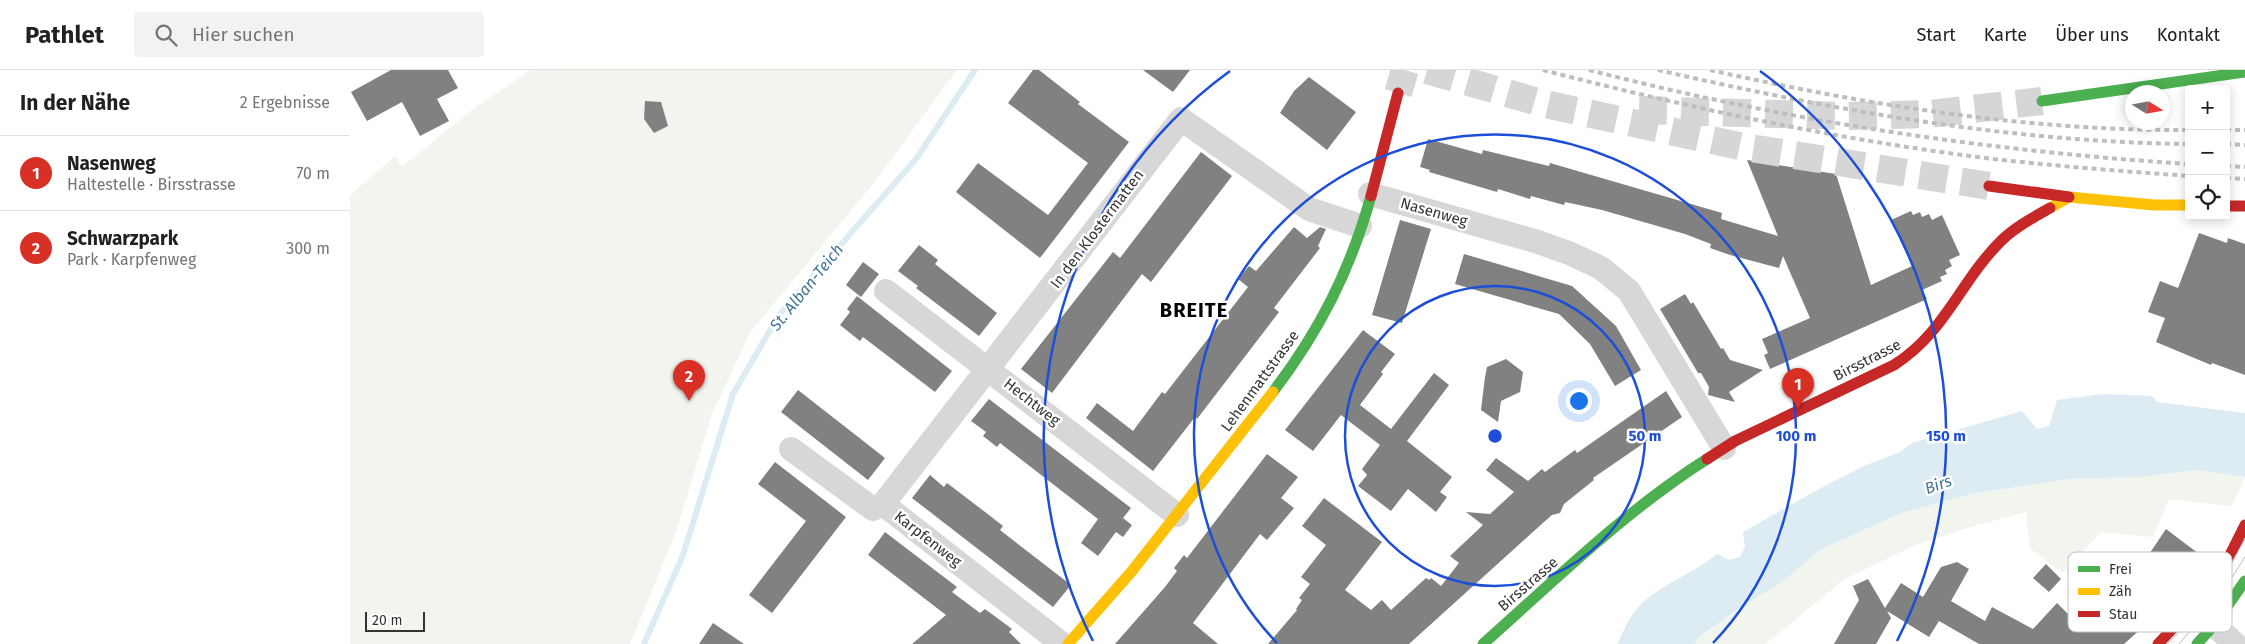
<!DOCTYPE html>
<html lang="de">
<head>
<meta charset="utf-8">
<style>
	:root { --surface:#fff; --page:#f2f2f2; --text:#202124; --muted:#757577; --line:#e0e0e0; --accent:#d93025 }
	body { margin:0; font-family:"Fira Sans",sans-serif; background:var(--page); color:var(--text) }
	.controls { position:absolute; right:15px; top:15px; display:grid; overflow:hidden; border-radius:5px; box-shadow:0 2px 12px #0003 }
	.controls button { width:45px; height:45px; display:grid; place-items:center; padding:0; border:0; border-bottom:1px solid var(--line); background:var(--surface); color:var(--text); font:25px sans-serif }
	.compass { position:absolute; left:1775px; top:15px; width:45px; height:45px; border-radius:50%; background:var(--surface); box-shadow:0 2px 12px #0003; rotate:101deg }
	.scale { position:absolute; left:15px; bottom:12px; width:60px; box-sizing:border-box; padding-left:5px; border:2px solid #333; border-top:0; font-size:14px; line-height:18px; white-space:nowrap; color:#333; -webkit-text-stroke:4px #fff; paint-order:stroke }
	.you { position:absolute; left:1228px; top:330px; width:18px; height:18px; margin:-12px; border:4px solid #fff; border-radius:50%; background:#1a73e8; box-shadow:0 0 0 8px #1a73e833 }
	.badge { display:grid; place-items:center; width:32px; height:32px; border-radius:50%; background:var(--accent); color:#fff; font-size:16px; font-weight:700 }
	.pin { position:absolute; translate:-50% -41px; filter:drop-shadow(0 1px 2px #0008) }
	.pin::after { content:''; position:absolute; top:26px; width:18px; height:15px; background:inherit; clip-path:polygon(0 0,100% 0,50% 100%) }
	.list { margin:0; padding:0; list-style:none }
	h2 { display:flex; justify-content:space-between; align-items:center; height:65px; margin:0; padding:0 20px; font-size:21px }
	h2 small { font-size:16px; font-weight:400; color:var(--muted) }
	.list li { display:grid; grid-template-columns:32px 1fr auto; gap:15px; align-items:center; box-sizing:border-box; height:75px; padding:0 20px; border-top:1px solid var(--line) }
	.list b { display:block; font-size:19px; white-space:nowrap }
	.list p { margin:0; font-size:16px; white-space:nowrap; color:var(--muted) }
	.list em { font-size:16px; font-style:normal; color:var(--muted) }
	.icon { flex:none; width:28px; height:28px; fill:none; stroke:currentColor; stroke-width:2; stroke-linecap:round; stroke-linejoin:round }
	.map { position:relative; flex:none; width:1895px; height:574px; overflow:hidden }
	header { display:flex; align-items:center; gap:30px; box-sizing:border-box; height:70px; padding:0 25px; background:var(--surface); border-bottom:1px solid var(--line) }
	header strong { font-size:24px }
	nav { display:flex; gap:28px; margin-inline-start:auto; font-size:18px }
	.search { width:350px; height:45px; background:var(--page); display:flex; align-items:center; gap:12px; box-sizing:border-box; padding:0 18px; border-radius:5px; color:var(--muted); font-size:19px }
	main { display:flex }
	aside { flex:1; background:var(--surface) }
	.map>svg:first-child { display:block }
</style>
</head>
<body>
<header>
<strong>Pathlet</strong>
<div class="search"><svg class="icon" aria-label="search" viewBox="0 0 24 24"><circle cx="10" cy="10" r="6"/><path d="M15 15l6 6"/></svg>Hier suchen</div>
<nav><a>Start</a><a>Karte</a><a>Über uns</a><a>Kontakt</a></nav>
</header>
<main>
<aside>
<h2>In der Nähe<small>2 Ergebnisse</small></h2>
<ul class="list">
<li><span class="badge">1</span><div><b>Nasenweg</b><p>Haltestelle · Birsstrasse</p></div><em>70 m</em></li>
<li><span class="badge">2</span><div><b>Schwarzpark</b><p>Park · Karpfenweg</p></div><em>300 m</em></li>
</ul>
</aside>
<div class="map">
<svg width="1895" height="574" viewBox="0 0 1895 574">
	<rect width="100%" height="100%" fill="#fff"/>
	<!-- green -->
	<path fill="#f1f5ed" d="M181,0h426l-88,119 -118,142 -39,83 -36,118 -46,112h-280v-449l45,-39 7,11 71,-58z
		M1847,400l48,7 -13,29 -63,-7 -16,38 -52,-5 -39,41 -32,-25 -4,-36 -63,17 -52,18 -66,32 -80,65h-70l4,-6 45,-33 37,-22 39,-33 81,-37 68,-18 99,-16 71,-2z"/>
	<!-- water -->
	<path fill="#ddebf3" d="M1753,324l49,2 5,6 88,11v64l-48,-7 -58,7 -71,2 -96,15 -71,19 -81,37 -39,33 -37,22 -45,32 -4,7h-78c6,-11 11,-25 19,-34 21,-25 56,-35 81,-56l12,6 11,-3 5,-10 -2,-15 76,-43 45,-23 36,-14 12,-9 110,-32 15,18 12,-3 8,-26z"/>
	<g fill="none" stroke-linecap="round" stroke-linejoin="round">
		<!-- stream -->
		<path stroke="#ddebf3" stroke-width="6" d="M294,574l39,-89 50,-161 46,-79 137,-156 59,-89"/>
	</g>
	<!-- building -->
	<path fill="#818181" d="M41,0h57l10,18 -21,11 12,22 -29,15 -18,-34 -35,19 -16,-29z
		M683,0h6l41,32 -2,2 51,38 -89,116 -84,-66 22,-29 70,52 40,-52 -80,-60z
		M793,0h47l-17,22z
		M959,7l47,35 -29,38 -47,-37 14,-22z
		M295,31l16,1 7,24 -14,7 -10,-14z
		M1078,69l54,15 1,-4 66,16 1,-3 172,50 -1,6 57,17 -31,-76 89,14 35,111 41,-19 -21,-46 20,-9 2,4 7,-3 2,5 7,-3 3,6 10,-5 18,40 -11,5 3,6 -7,4 2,4 -7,3 2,4 -20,9 5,9 -157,70 -6,-14 4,-2 -6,-14 48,-21 -27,-62 -4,12 -49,-13 -20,-7 1,-4 -26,-10 -83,-24 -37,-8 -1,3 -33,-9 -1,3 -32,-10 -1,3 -68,-20 1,-2 -10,-3z
		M851,82l31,24 -81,106 -9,-8 -90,119 -31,-24 92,-117 7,6z
		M1050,150l31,9 -29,94 -30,-8z
		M944,157l13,11 13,-11 6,2 -8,17 2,2 -46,60 5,4 -82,107 -2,-2 -42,54 -67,-53 11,-15 36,28 29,-39 3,2 83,-107 -10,-8 11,-13 7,5z
		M1849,163l28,10 1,-5 17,6v131l-33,-12 -1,2 -55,-23 9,-24 -17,-6 12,-31 18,7z
		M569,175l19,15 -3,4 62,49 -18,23 -63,-48 2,-2 -20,-15z
		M1114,184l108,32 44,40 25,44 -26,16 -25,-42 -31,-30 -104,-30z
		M513,192l16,12 -18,23 -15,-12z
		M1335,224l6,10 2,-2 28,47 2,-1 7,12 33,10 -34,22 6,10 -27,-7 1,-8 -8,-14h-3l-38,-64z
		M507,226l95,75 -17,21 -72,-55 -3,4 -20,-16 10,-13 -3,-3z
		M1013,260l32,24 -14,18 2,2 -23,31 31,24 43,-56 15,12 -42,56 45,36 -12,15 7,5 -11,15 -28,-23 -17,22 -33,-25 9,-11 -5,-6 18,-24 -39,-30 -28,36 -28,-21z
		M1156,289l17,13 -3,20 -19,9 -3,21 -17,-12 4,-33 2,-10z
		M448,320l87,68 -17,22 -87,-68z
		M1316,321l16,26 -89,61 1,2 -30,24 -4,9 -8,2 -8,7 -135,122h-141l29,-34 -1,-1 6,-9 -3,-2 11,-14 -9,-7 25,-32 -24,-19 22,-28 58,44 -37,48 26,20 11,-10 9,10 35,-32 3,2 2,-2 10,8 18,-23 -9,-7 33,-31 -17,-13 24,2 24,-22 -28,-22 10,-12 32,23 14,-12 3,3 30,-22 2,3z
		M639,329l142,109 -8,10 9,7 -9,12 -7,-5 -18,24 -17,-13 17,-24 -98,-76 -3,4 -14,-11 3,-4 -15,-11z
		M917,384l31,23 -17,21 13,10 -27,32 -7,-6 -67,89 25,21h-103l50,-57 12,-16 -3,-3 10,-13 3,3z
		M425,392l71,55 -74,96 -23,-18 57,-74 -48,-37z
		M580,405l14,12 3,-4 42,32 14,11 -3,4 71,55 -18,22 -141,-109z
		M1816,459l37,28 -14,18 5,5 -3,4 -67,60h-145l-40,-23 -10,16 -42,-26 4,7 -15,26h-42l25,-44 -6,-14 15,-7 17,29 16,-25 22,14 18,-30 16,-5 12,7 -18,32 34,20 7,-14 41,22 24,-26 24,24 52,-49z
		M535,462l72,55 -5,5 28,21 5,-4 27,20 -3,3 12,12h-109l34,-29 -78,-60z
		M1696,494l15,15 -12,13 -16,-14z
		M363,553l31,21h-45z"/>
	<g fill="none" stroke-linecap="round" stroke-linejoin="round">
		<!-- secondary-tunnel -->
		<path stroke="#d6d6d6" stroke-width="28" stroke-dasharray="28 14" stroke-linecap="butt" d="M1048,23l7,-23"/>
		<!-- highway-tunnel -->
		<path stroke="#d6d6d6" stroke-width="28" stroke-dasharray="28 14" stroke-linecap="butt" d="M1077,0l118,34 199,43 245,39
			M1289,40l208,6 82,-2 113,-13"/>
		<!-- street -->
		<path stroke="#d7d7d7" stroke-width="24" d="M1020,124l165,47 34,12 32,15 28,23 95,157
			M536,221l291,224
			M441,379l82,60 10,-5 298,-385 128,90 51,17
			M533,434l179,140
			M1864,555l21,19"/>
		<!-- fast -->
		<path stroke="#4caf50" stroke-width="11" d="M1692,31l203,-29
			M923,322c47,-62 77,-121 98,-196
			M1133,574c72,-64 142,-133 224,-185
			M1847,574l17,-19 31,-44"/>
		<!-- slow -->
		<path stroke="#ffc107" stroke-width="11" d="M1700,138l19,-11 85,8h35
			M718,574l64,-73 141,-179"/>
		<!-- jam -->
		<path stroke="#c62828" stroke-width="11" d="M1639,116l80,11
			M1021,126l27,-103
			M1876,136h19
			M1357,389l28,-18 159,-76c52,-33 66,-84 108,-125 13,-13 32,-23 48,-32
			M1808,574l35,-37 32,-42 20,-40"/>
		<!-- tram -->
		<path stroke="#bebebe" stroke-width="1" d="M1817,574c32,-30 57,-66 78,-105
			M1829,574l43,-51 23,-36"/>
		<!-- rail -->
		<path stroke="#bebebe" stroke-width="4" stroke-dasharray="5 4" stroke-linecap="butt" d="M1193,0c146,38 293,69 442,88 68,8 136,13 204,18
			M1239,0c197,51 397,81 600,94
			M1308,0c174,40 351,72 531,74
			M1360,0c157,35 318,61 479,60
			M1876,60h19
			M1876,74l19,1
			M1876,96l19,1
			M1876,108l19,1"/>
	</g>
	<!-- distance rings -->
	<g fill="none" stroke="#1d4ed8" stroke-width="2.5">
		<circle cx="1145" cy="366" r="150"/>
		<path d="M927 573A301 301 0 1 1 1363 573"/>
		<path d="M743 571A451 451 0 0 1 880 1M1410 1A451 451 0 0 1 1547 571"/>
	</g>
	<g text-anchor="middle" stroke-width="5" stroke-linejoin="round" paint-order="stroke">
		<!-- street labels -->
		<g font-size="15" fill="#333" stroke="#fff">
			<text transform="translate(1084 142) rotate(16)" y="5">Nasenweg</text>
			<text transform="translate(747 159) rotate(-53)" y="5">In den Klostermatten</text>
			<text transform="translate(1517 290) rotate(-27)" y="5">Birsstrasse</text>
			<text transform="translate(910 311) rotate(-54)" y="5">Lehenmattstrasse</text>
			<text transform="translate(682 332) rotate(38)" y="5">Hechtweg</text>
			<text transform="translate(578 469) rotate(38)" y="5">Karpfenweg</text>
			<text transform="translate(1178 514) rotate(-41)" y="5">Birsstrasse</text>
		</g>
		<!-- water labels -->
		<g font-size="16" font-style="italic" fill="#3f7597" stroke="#fff">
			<text transform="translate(456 217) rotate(-51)" y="6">St. Alban-Teich</text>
			<text transform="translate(1588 414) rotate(-20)" y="6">Birs</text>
		</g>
		<!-- district labels -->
		<g font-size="20" font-weight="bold" letter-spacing="1" fill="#000" stroke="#fff">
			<text x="844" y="247">BREITE</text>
		</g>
	</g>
	<!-- legend -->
	<rect x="1718" y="482" width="164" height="80" rx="8" fill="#fff" stroke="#c2c2c2" stroke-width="1"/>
	<rect x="1728" y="496" width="22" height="6" fill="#4caf50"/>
	<rect x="1728" y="518" width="22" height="7" fill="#ffc107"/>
	<rect x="1728" y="541" width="22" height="6" fill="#c62828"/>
	<g font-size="14" fill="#333">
		<text x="1759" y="504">Frei</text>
		<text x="1759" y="526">Zäh</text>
		<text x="1759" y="549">Stau</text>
	</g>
	<circle cx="1145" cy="366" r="8" fill="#1d4ed8" stroke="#fff" stroke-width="2.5"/>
	<g font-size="15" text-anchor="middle" font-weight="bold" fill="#1d4ed8" stroke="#fff" stroke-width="5" stroke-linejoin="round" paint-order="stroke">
		<text x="1295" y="371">50 m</text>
		<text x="1446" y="371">100 m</text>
		<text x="1596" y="371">150 m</text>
	</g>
</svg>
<div class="controls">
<button>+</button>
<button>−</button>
<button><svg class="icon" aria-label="locate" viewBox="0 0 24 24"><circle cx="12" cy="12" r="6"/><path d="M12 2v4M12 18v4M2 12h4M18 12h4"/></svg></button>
</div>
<svg class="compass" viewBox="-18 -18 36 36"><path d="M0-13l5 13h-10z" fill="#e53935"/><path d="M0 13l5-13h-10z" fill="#757577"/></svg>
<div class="scale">20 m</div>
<div class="you"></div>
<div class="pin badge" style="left:1448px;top:339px">1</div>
<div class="pin badge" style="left:339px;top:331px">2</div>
</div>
</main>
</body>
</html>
